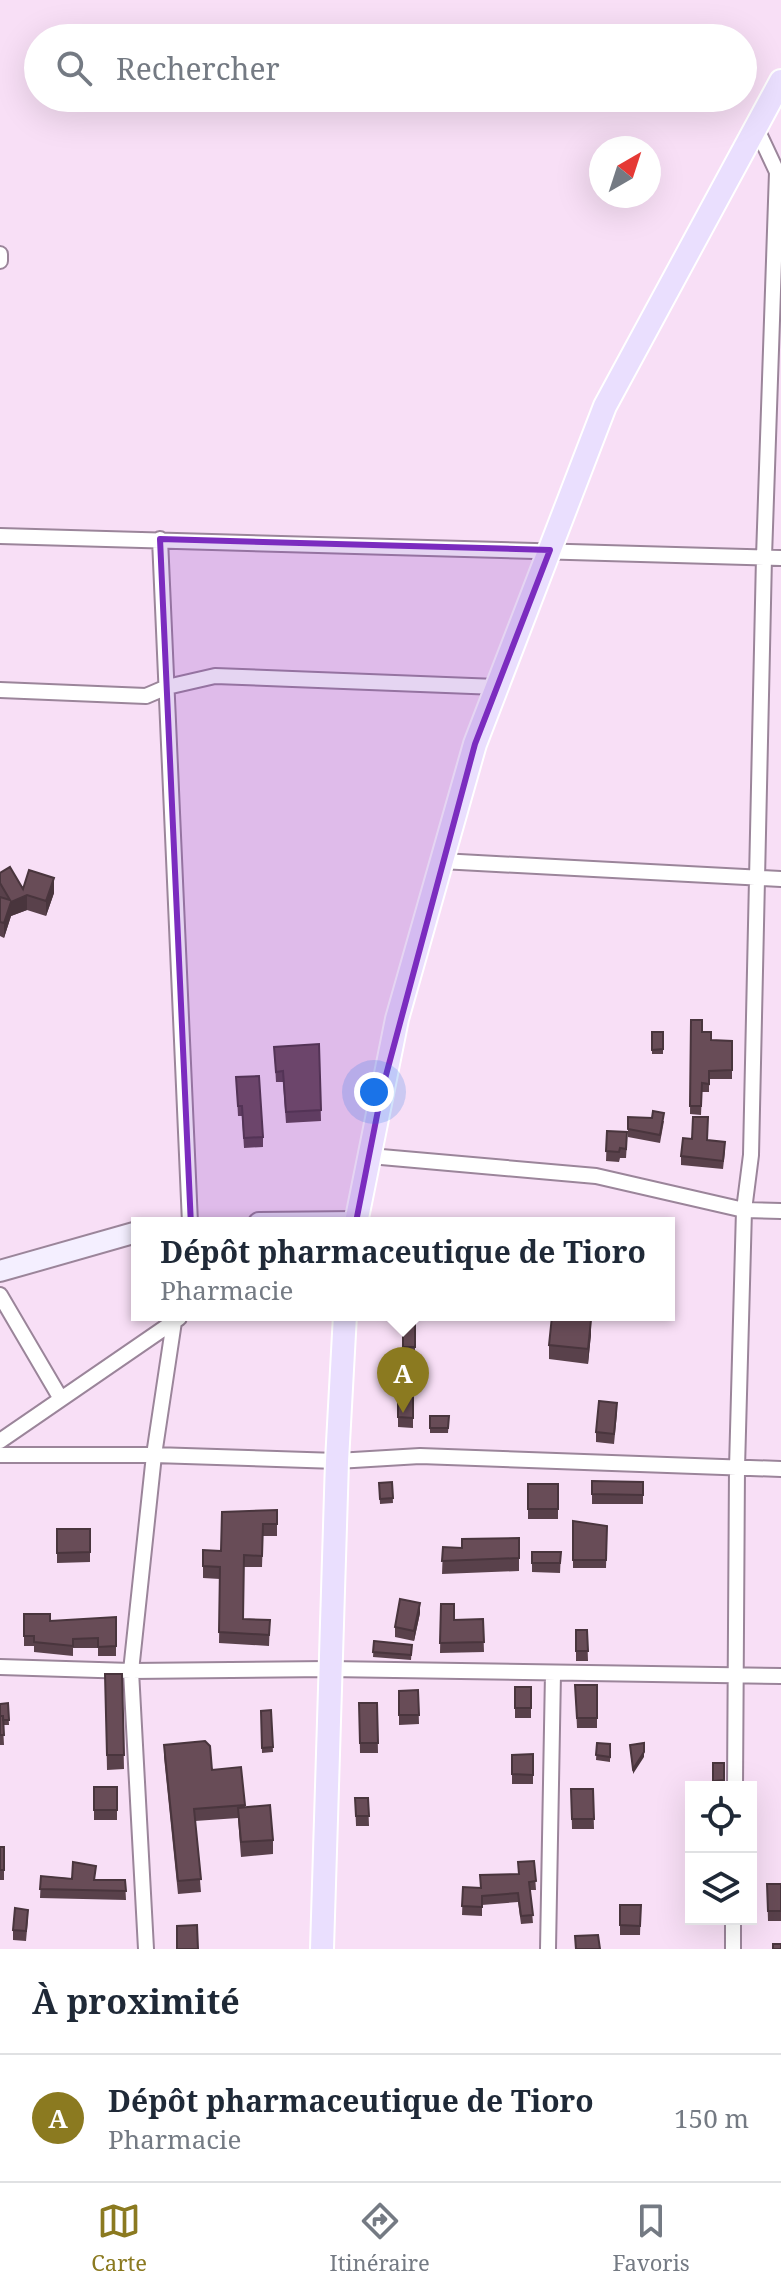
<!DOCTYPE html>
<html lang="fr">
<head>
<meta charset="utf-8">
<style>
	:root { --surface:#fff; --page:#f6f6f7; --text:#1f2937; --muted:#747a83; --line:#e0e1e3; --accent:#8b7a20 }
	body { margin:0; font-family:"Noto Serif",serif; background:var(--page); color:var(--text) }
	.controls { position:absolute; right:24px; bottom:24px; display:grid; overflow:hidden; border-radius:0px; box-shadow:0 8px 32px #0002 }
	.controls button { width:72px; height:72px; display:grid; place-items:center; padding:0; border:0; border-bottom:2px solid var(--line); background:var(--surface); color:var(--text); font:40px sans-serif }
	.compass { position:absolute; left:589px; top:136px; width:72px; height:72px; border-radius:50%; background:var(--surface); box-shadow:0 8px 32px #0002; rotate:39deg }
	.you { position:absolute; left:374px; top:1092px; width:28px; height:28px; margin:-20px; border:6px solid #fff; border-radius:50%; background:#1a73e8; box-shadow:0 0 0 12px #1a73e833 }
	.badge { display:grid; place-items:center; width:52px; height:52px; border-radius:50%; background:var(--accent); color:#fff; font-size:26px; font-weight:700 }
	.pin { position:absolute; translate:-50% -66px; filter:drop-shadow(0 2px 4px #0008) }
	.pin::after { content:''; position:absolute; top:42px; width:28px; height:24px; background:inherit; clip-path:polygon(0 0,100% 0,50% 100%) }
	.popup { position:absolute; left:131px; top:1217px; width:544px; height:104px; box-sizing:border-box; display:grid; place-content:center; border-radius:0px; background:var(--surface); filter:drop-shadow(0 2px 6px #0005); font-size:26px; white-space:nowrap; color:var(--muted) }
	.popup b { font-size:30px; color:var(--text) }
	.popup::after { content:''; position:absolute; left:50%; top:100%; margin-left:-16px; border:16px solid transparent; border-top-color:var(--surface) }
	.list { margin:0; padding:0; list-style:none }
	h2 { display:flex; justify-content:space-between; align-items:center; height:104px; margin:0; padding:0 32px; font-size:34px }
	h2 small { font-size:26px; font-weight:400; color:var(--muted) }
	.list li { display:grid; grid-template-columns:52px 1fr auto; gap:24px; align-items:center; box-sizing:border-box; height:128px; padding:0 32px; border-top:2px solid var(--line) }
	.list b { display:block; font-size:30px; white-space:nowrap }
	.list p { margin:0; font-size:26px; white-space:nowrap; color:var(--muted) }
	.list em { font-size:26px; font-style:normal; color:var(--muted) }
	.icon { flex:none; width:44px; height:44px; fill:none; stroke:currentColor; stroke-width:2; stroke-linecap:round; stroke-linejoin:round }
	.map { position:relative; flex:none; width:781px; height:1949px; overflow:hidden }
	.search { position:absolute; background:var(--surface); box-shadow:0 8px 32px #0002; left:24px; right:24px; top:24px; height:88px; display:flex; align-items:center; gap:20px; box-sizing:border-box; padding:0 28px; border-radius:44px; color:var(--muted); font-size:30px }
	.sheet { height:232px; background:var(--surface) }
	nav { display:flex; justify-content:space-around; align-items:center; box-sizing:border-box; height:112px; border-top:2px solid var(--line); background:var(--surface); font-size:22px; color:var(--muted) }
	nav a { display:grid; justify-items:center; gap:4px }
	nav .on { color:var(--accent) }
	.map>svg:first-child { display:block }
</style>
</head>
<body>
<div class="map">
<svg width="781" height="1949" viewBox="0 0 781 1949">
	<rect width="100%" height="100%" fill="#f8dff6"/>
	<g fill="none" stroke-linecap="round" stroke-linejoin="round">
		<defs>
			<path id="street" d="M0,254v7
				M0,536l781,22
				M160,539l30,684
				M0,690l146,6 21,-9 48,-11 282,11
				M441,861l340,18
				M370,1156l226,20 148,34 37,1
				M0,1295l61,104
				M0,1441l179,-123
				M0,1455h154l183,6 83,-5 361,13
				M0,1667l131,4 198,-2 452,7
				M735,1787l2,-319 7,-258 7,-55 13,-598 13,-385 -22,-47
				M146,1949l-15,-278 23,-216 21,-140
				M548,1949l5,-276
				M733,1949v-30"/>
			<path id="secondary" d="M259,1223l97,-1
				M0,1271l137,-39"/>
			<path id="primary" d="M356,1223l41,-204 78,-275 130,-338 176,-325
				M322,1949l15,-488 8,-146"/>
		</defs>
		<!-- street casing -->
		<use href="#street" stroke="#9b859a" stroke-width="18"/>
		<!-- secondary casing -->
		<use href="#secondary" stroke="#9b859a" stroke-width="24"/>
		<!-- primary casing -->
		<use href="#primary" stroke="#fff" stroke-width="26"/>
		<!-- street -->
		<use href="#street" stroke="#fff" stroke-width="14"/>
		<!-- secondary -->
		<use href="#secondary" stroke="#f4efff" stroke-width="20"/>
		<!-- primary -->
		<use href="#primary" stroke="#eadffe" stroke-width="22"/>
	</g>
	<!-- wall -->
	<path fill="#59414b" d="M0,873l23,16 31,4 -8,23 -19,-6 -16,6 -7,22 -4,-2z
		M691,1020l20,20 21,1v38h-23v13h-7l-1,23 -11,-1z
		M652,1032h11v22h-11z
		M319,1044l2,77 -35,2 -3,-41h-7l-2,-35z
		M236,1077l27,60v10l-19,1 -2,-32h-4z
		M628,1117l24,1 12,3 -4,22 -32,-6z
		M607,1131l20,11 -1,16h-6l-1,4 -13,-1z
		M707,1141l18,10 -2,18 -42,-4v-9z
		M403,1324h12v33h-12z
		M591,1334l-3,30 -39,-5v-14z
		M398,1393h15v35l-15,-1z
		M617,1413l-3,31 -18,-2v-10z
		M430,1416h19l-1,17h-18z
		M592,1481l51,1v22h-51z
		M392,1482l1,21 -13,1 -1,-21z
		M528,1484h30v35h-30z
		M277,1510v26h-14l-1,31h-18l-1,52 27,1 -1,26 -50,-3 1,-64 -17,-1v-12z
		M573,1521l34,5 -1,42h-33z
		M57,1529h33v33l-33,1z
		M519,1538v33l-77,3 1,-27 19,1z
		M532,1552h29l-1,21 -28,-1z
		M441,1604l13,16 29,-1 1,33 -44,1z
		M420,1613l-6,28 -19,-4v-10z
		M24,1614l26,7 66,-4v39h-18v-8h-25v8l-39,-4v-6h-10z
		M576,1630h11l1,31h-12z
		M374,1641l38,4 -1,15 -38,-3z
		M105,1674h17l2,95 -17,1z
		M575,1685h22v43h-20z
		M515,1687h16v31h-16z
		M418,1690l1,34 -20,1v-34z
		M8,1703l1,22h-6l1,20h-4v-41z
		M359,1703h18l1,50h-18z
		M271,1710l2,42 -11,1 -1,-42z
		M597,1743l13,1v18l-14,-2z
		M164,1745l48,25 29,-3 4,40 28,33v14l-32,3 -3,-39 -43,3 6,71 -23,2 -14,-137z
		M533,1754v30h-21v-29z
		M713,1763h11v22l-11,1z
		M94,1787h23v33h-23z
		M571,1789h22l1,40h-22z
		M355,1798h13l1,28h-13z
		M0,1847h4v33h-4z
		M534,1861l2,29h-6l3,33 -12,1 -3,-22 -36,3v11l-20,-1 1,-28 17,1 38,-14z
		M41,1876l54,4h30l1,20 -86,-2z
		M767,1884h14v37h-13z
		M620,1905h21l-1,30h-20z
		M28,1919l-2,22 -13,-1v-10z"/>
	<!-- shaded-wall -->
	<path fill="#49353d" d="M54,878v15l-8,23v-15z
		M27,895v15l-16,6 -7,22v-15l7,-21z
		M591,1320v14l-3,30v-15z
		M420,1603v10l-6,28v-10z
		M644,1752v5l-11,17v-5z"/>
	<!-- building -->
	<path fill="#684c57" stroke="#49353d" stroke-width="2" d="M10,867l13,22 6,-19 25,8 -8,23 -19,-6 -16,7 -7,21 -4,-1v-25l10,3 -10,-17v-10z
		M691,1020h11v12h9v8l21,1v29l-23,1v13l-7,-1 -1,23h-11z
		M652,1032h11v17l-11,1z
		M319,1044l2,66 -35,2 -3,-41 -7,1 -2,-25z
		M259,1076l4,61 -19,1 -2,-32h-4l-2,-29z
		M653,1111l11,2 -4,22 -32,-6v-12l24,1z
		M693,1117h15l-1,23 18,2 -2,19 -42,-5 2,-18 9,1z
		M607,1131l20,1 -1,17 -6,-1 -1,4 -13,-1z
		M552,1316l39,4 -3,29 -39,-4z
		M403,1324h12v23h-12z
		M398,1393h15v25l-15,-1z
		M599,1401l18,2 -3,31 -18,-2z
		M430,1416h19l-1,12h-18z
		M592,1481l51,1v13l-51,-1z
		M392,1482l1,16 -13,1 -1,-16z
		M528,1484h30v25h-30z
		M277,1510v14h-14l-1,32 -18,-1 -1,64 27,1 -1,15 -50,-3 1,-65 -17,-1v-16l18,1 1,-39z
		M573,1521l34,5 -1,34h-33z
		M57,1529h33v23l-33,1z
		M519,1538v20l-77,3 1,-14 19,1v-9z
		M532,1552h29l-1,11h-28z
		M400,1599l20,4 -6,28 -19,-4z
		M441,1604h13v16l29,-1 1,23 -44,1z
		M24,1614h26v7l66,-4v29l-18,1v-9l-25,1v7l-39,-4v-6h-10z
		M576,1630h11l1,21h-12z
		M374,1641l38,4 -1,10 -38,-3z
		M105,1674h17l2,81h-17z
		M575,1685h22v33h-20z
		M515,1687h16v21h-16z
		M418,1690l1,25h-20v-24z
		M8,1703l1,17h-6v-4h-3v-12z
		M359,1703h18l1,40h-18z
		M271,1710l2,37 -11,1 -1,-37z
		M0,1716h3l1,19h-4z
		M205,1741l5,5 2,24 29,-3 4,38 -51,4 7,70 -23,2 -14,-136z
		M597,1743l13,1v13l-14,-2z
		M644,1743v9l-11,17 -3,-24z
		M533,1754v21l-21,-1v-19z
		M713,1763h11v17l-11,1z
		M94,1787h23v23h-23z
		M571,1789h22l1,30h-22z
		M355,1798h13l1,18h-13z
		M270,1805l3,35 -32,2 -3,-34z
		M0,1847h4v23h-4z
		M534,1861l2,20 -7,1 4,33 -12,1 -3,-23 -36,3v11l-20,-1 1,-19 18,1 -1,-13 39,-1 -1,-12z
		M73,1862l23,4 -2,14h31l1,11 -86,-2 1,-13 31,3z
		M767,1884h14v27h-13z
		M620,1905h21l-1,21 -20,-1z
		M15,1908l13,2 -2,21 -13,-1z
		M197,1925l1,24h-21v-23z
		M598,1935l2,14h-24l-1,-13z
		M773,1944h8v5h-8z"/>
	<!-- marked area -->
	<path fill="#7b2cbf" fill-opacity="0.2" stroke="#7b2cbf" stroke-width="6" stroke-linejoin="round" d="M160,539l390,11 -75,194 -93,346 -26,132 -165,4z"/>
</svg>
<div class="controls">
<button><svg class="icon" aria-label="locate" viewBox="0 0 24 24"><circle cx="12" cy="12" r="6"/><path d="M12 2v4M12 18v4M2 12h4M18 12h4"/></svg></button>
<button><svg class="icon" aria-label="layers" viewBox="0 0 24 24"><path d="M12 4l9 5-9 5-9-5zM3 14l9 5 9-5"/></svg></button>
</div>
<svg class="compass" viewBox="-18 -18 36 36"><path d="M0-13l5 13h-10z" fill="#e53935"/><path d="M0 13l5-13h-10z" fill="#747a83"/></svg>
<div class="you"></div>
<div class="pin badge" style="left:403px;top:1413px">A</div>
<div class="popup"><b>Dépôt pharmaceutique de Tioro</b>Pharmacie</div>
<div class="search"><svg class="icon" aria-label="search" viewBox="0 0 24 24"><circle cx="10" cy="10" r="6"/><path d="M15 15l6 6"/></svg>Rechercher</div>
</div>
<section class="sheet">
<h2>À proximité<small></small></h2>
<ul class="list">
<li><span class="badge">A</span><div><b>Dépôt pharmaceutique de Tioro</b><p>Pharmacie</p></div><em>150 m</em></li>
</ul>
</section>
<nav>
<a class="on"><svg class="icon" aria-label="map" viewBox="0 0 24 24"><path d="M3 6l6-2 6 2 6-2v14l-6 2-6-2-6 2zM9 4v14M15 6v14"/></svg>Carte</a>
<a><svg class="icon" aria-label="directions" viewBox="0 0 24 24"><path d="M12 3l9 9-9 9-9-9zM9 14v-3h6M13 9l2 2-2 2"/></svg>Itinéraire</a>
<a><svg class="icon" aria-label="saved" viewBox="0 0 24 24"><path d="M7 4h10v16l-5-4-5 4z"/></svg>Favoris</a>
</nav>
</body>
</html>
